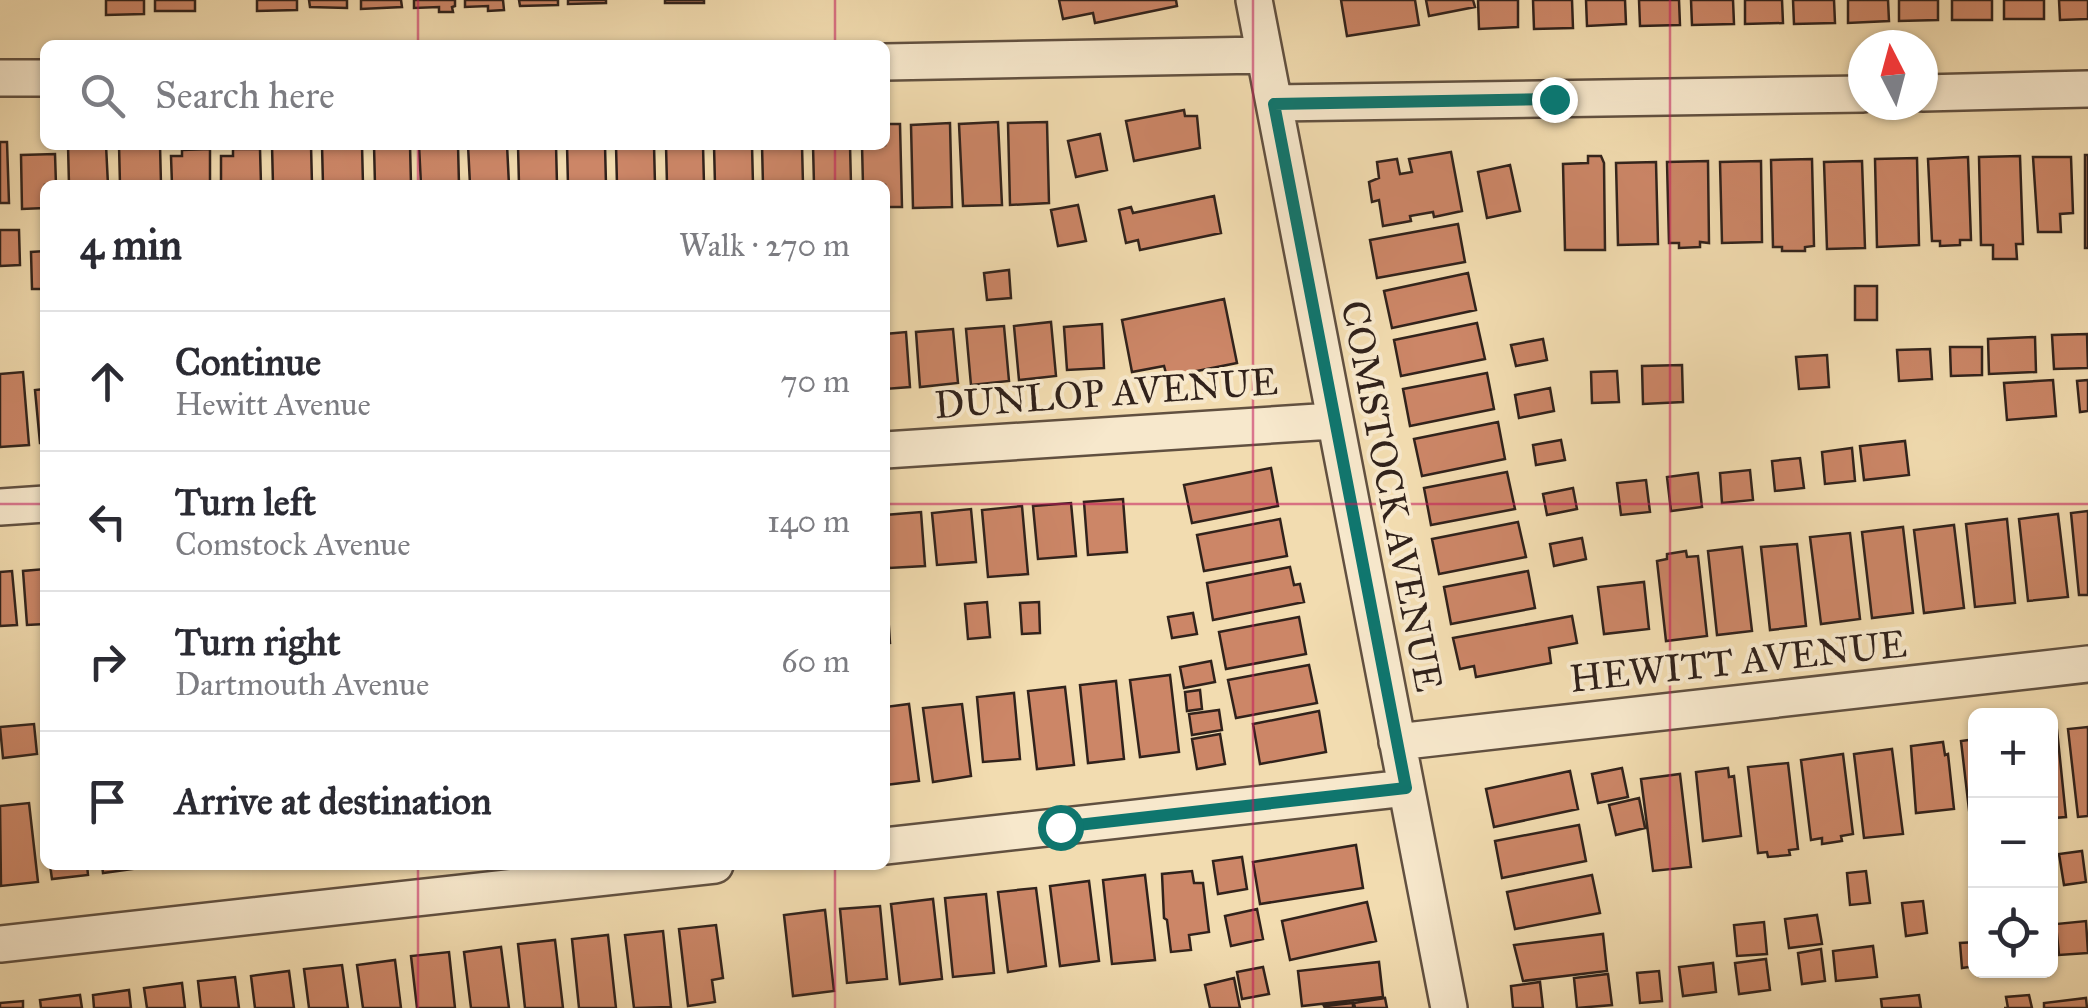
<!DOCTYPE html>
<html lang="en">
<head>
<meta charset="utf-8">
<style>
	:root { --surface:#fff; --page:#f7f7f7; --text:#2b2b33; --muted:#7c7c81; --line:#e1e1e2 }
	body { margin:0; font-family:"IM FELL Great Primer",serif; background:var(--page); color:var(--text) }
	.controls { position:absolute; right:30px; bottom:30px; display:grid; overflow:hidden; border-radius:15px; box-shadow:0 2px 8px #0004 }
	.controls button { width:90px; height:90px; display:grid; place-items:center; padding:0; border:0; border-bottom:2px solid var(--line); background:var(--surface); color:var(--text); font:50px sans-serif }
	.compass { position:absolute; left:1848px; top:30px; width:90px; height:90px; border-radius:50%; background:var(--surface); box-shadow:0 2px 8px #0004; rotate:354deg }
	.stop { position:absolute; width:30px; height:30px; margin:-22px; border:8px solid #0f766e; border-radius:50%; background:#fff }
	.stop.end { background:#0f766e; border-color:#fff; box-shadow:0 2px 10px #0008 }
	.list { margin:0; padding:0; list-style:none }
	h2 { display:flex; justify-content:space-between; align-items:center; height:130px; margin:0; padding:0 40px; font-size:42px }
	h2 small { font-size:32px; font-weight:400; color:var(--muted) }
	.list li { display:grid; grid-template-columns:65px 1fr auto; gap:30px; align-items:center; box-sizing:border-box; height:140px; padding:0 40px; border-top:2px solid var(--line) }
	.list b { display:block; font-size:38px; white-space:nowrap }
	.list p { margin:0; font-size:32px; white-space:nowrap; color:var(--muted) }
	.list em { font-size:32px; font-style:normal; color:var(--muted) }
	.icon { flex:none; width:55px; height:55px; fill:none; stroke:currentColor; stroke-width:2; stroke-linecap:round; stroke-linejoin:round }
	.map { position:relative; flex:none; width:2088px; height:1008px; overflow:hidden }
	.search { position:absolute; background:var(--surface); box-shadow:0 2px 8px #0004; left:40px; top:40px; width:850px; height:110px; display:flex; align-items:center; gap:25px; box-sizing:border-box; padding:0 35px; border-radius:15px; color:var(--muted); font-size:38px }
	.panel { position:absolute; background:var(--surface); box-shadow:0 2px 8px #0004; left:40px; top:180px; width:850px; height:690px; border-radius:15px }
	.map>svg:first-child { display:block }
</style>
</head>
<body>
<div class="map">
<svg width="2088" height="1008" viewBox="0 0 2088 1008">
	<rect width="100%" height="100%" fill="#f2dcb0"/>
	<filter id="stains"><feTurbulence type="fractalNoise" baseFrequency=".002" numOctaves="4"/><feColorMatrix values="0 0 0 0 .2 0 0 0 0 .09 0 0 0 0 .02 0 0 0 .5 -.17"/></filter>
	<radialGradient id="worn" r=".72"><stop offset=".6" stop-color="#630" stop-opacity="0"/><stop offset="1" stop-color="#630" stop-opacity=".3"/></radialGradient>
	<!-- building -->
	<path fill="#cc8667" stroke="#31221b" stroke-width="2.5" d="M106,0h38v14l-38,1z
		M155,0h40v11h-40z
		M257,0h40v10l-40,1z
		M309,0h38v8l-37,-1z
		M361,0h40l1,7 -41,2z
		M414,0h41v6l-3,1 1,5h-14v-5l-25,1z
		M465,0h38l1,10 -16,1v-5l-23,1z
		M519,0h39v5l-38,1z
		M568,0h38v3l-38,1z
		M665,0h39v3h-39z
		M1059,0h117l1,6 -82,17 -2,-10 -30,6z
		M1341,0h74l4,25 -72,11z
		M1426,0h47l2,7 -46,9z
		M1478,0h40v27l-39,2z
		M1533,0h39l1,28 -39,1z
		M1586,0h39l1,24 -39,2z
		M1639,0h40l1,25 -40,1z
		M1691,0h42l1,24 -42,1z
		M1745,0h37l1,23 -38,1z
		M1793,0h41l1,23 -41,1z
		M1848,0h40l1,21 -41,2z
		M1899,0h39v20l-39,1z
		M1952,0h40v20h-40z
		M2004,0h40v19h-40z
		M2059,0h29v19l-28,1z
		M1184,110l1,6h12l3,32 -66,13 -8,-40z
		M998,122l4,83 -39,1 -4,-82z
		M1047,122l2,81 -39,2 -2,-82z
		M950,123l2,84 -39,1 -2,-83z
		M885,124h15l2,83h-17v-22h-22l-1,-40h23z
		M1100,134l7,36 -31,7 -8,-36z
		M0,142h7l2,61h-9z
		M68,145h38l2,40h-39z
		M119,145h41l1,40h-41z
		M272,145h39l1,40h-39z
		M322,145h40l1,40h-40z
		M374,145h36l1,40h-36z
		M419,145h39l1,40h-38z
		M468,145h39l2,40h-39z
		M518,145h38l1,40h-38z
		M567,145h38l1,40h-38z
		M616,145h38l1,40h-38z
		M666,145h37l1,40h-37z
		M714,145h38l1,40h-38z
		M762,145h40l1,40h-40z
		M813,145h37l1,40h-37z
		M210,149v36h-38l-1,-29h11v-6z
		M233,149h27l1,36h-40v-29h12z
		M1451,152l11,59 -28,6 -1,-5 -23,4 1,5 -28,5 -4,-26 -7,2 -3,-20 10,-4 -2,-16 20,-3 3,15 12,-2 -3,-13z
		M55,154l1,31h-11v23l-23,1 -1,-54z
		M2085,155h3v93h-3z
		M1588,156h13l3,7 1,87h-40l-2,-86 25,-1z
		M2020,156l3,88h-7l1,15h-24v-14h-12l-2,-88z
		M1968,157l3,83h-11v5l-20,1v-5h-8l-4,-82z
		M2033,157h38l2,56 -13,1 1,18h-23z
		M1917,158l2,87 -42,2 -2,-88z
		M1812,159l2,87 -9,1v4h-23v-4h-9l-2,-87z
		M1708,161l1,82 -9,-1v5l-21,1v-5h-10l-2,-81z
		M1761,161l1,81 -40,1 -2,-81z
		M1862,161l3,87 -38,1 -3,-87z
		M1656,162l2,82 -40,1 -2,-82z
		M1510,165l10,46 -33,7 -9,-46z
		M1214,196l7,37 -81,17 -2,-10 -12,3 -7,-33 12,-3 2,6z
		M1078,205l8,36 -28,5 -7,-36z
		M1458,224l7,38 -88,16 -7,-38z
		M0,230h19l1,35 -20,1z
		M45,251v38h-13l-1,-37z
		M1009,270l2,28 -24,2 -3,-27z
		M1468,273l8,37 -84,18 -8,-37z
		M1855,286h22v34h-22z
		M1224,299l13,64 -70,14 -3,-11 -32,6 -10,-52z
		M1051,322l5,54 -37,4 -5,-54z
		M1477,323l8,36 -84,17 -7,-36z
		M1102,324l2,44 -37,2 -3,-43z
		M1004,326l5,55 -38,4 -5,-56z
		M953,329l5,54 -38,4 -4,-55z
		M906,332l4,55 -25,2v-55z
		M2087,334l1,34 -34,1 -2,-34z
		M2035,337l1,35 -47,2 -1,-35z
		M1543,339l4,21 -31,6 -5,-21z
		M1950,347h32v28l-31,1z
		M1930,349l2,30 -33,2 -2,-31z
		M1827,355l2,32 -30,2 -3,-32z
		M1682,365l1,37 -40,2 -1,-38z
		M1617,371l2,31 -27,1 -1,-31z
		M23,372l6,73 -29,2v-73z
		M1487,373l7,36 -84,17 -7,-37z
		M2053,380l3,36 -49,4 -3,-37z
		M2088,380v31l-8,1 -3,-31z
		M1550,388l4,23 -35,7 -4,-23z
		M45,389v54h-5l-5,-53z
		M1498,422l7,37 -83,17 -8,-37z
		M1561,440l4,20 -29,5 -3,-20z
		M1905,441l4,34 -45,5 -4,-34z
		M1852,448l3,33 -30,3 -3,-32z
		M1800,458l4,30 -29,3 -3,-30z
		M1271,468l7,38 -86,17 -8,-38z
		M1750,470l3,30 -31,3 -2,-30z
		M1507,472l8,37 -84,16 -7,-37z
		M1698,473l4,34 -31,4 -4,-34z
		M1646,480l4,32 -29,3 -4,-32z
		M1573,488l4,21 -30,6 -4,-21z
		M1123,499l4,53 -39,3 -4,-53z
		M1071,503l5,53 -38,3 -5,-53z
		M1022,506l6,68 -40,3 -6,-67z
		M971,509l5,53 -39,3 -5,-52z
		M2088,511v84h-9l-8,-82z
		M921,512l4,54 -36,2 -4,-53z
		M2058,514l10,83 -40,4 -9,-82z
		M1280,519l7,37 -83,15 -7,-36z
		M2007,519l8,84 -40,4 -9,-83z
		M1518,522l8,35 -87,17 -7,-35z
		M1954,525l10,83 -40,5 -10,-83z
		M1903,527l10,86 -41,5 -10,-86z
		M1850,533l10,86 -39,5 -11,-87z
		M1582,538l4,21 -32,7 -4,-22z
		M1797,544l9,82 -36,4 -9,-83z
		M1742,547l10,84 -35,4 -9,-84z
		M1686,551l1,6 11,-1 9,80 -41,5 -9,-80 10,-2v-5z
		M1290,567l4,18 6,-1 4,18 -91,18 -6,-37z
		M45,569v55l-18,1 -4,-54z
		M12,571l5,54 -17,1v-54z
		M1528,571l7,37 -84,16 -7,-37z
		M1644,582l5,47 -45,5 -6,-47z
		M987,602l3,35 -22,2 -3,-35z
		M1039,602l1,31 -18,1 -2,-31z
		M885,613h3l2,30 -5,1z
		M1193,613l4,21 -25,4 -4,-21z
		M1572,616l5,27 -28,5 2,15 -75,14 -2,-11 -14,3 -7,-31z
		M1299,617l7,37 -80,15 -7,-37z
		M1211,661l4,21 -31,6 -4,-21z
		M1309,665l8,38 -81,15 -8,-38z
		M1170,675l9,77 -39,5 -10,-77z
		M1116,681l8,78 -36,4 -8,-78z
		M1065,687l9,78 -37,4 -9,-78z
		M1200,690l2,19 -15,2 -2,-19z
		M1014,693l6,66 -37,3 -6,-65z
		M909,704l10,77 -34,4v-78z
		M962,704l9,72 -38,6 -10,-74z
		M1219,710l3,20 -30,5 -3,-21z
		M1319,711l7,41 -66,12 -7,-40z
		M34,724l3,30 -34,4 -3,-31z
		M2088,727v89l-10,1 -10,-88z
		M2057,730l9,87 -12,1 1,10h-5v-97z
		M1220,734l5,30 -28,5 -5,-30z
		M1976,739v88h-5l-10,-86z
		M1943,742l2,13 3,-1 6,55 -38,4 -5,-67z
		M1892,749l11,85 -39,4 -10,-84z
		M1843,754l10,80 -12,2 1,5 -20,3v-6l-11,2 -10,-80z
		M1788,763l10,86 -9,1 1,5 -22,2 -1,-5 -9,1 -10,-86z
		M1622,768l6,29 -30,6 -6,-29z
		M1728,768l1,9 5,-1 7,60 -38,5 -7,-69z
		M1570,771l8,38 -84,18 -8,-38z
		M1680,774l11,93 -38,4 -12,-92z
		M1639,798l6,30 -29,7 -7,-30z
		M29,803l9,79 -37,4 -1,-80z
		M1579,825l7,36 -84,17 -7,-37z
		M1356,845l7,43 -103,16 -7,-42z
		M2082,851l4,31 -22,3 -5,-31z
		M1242,857l5,32 -29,5 -5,-33z
		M50,865h37l1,10 -36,4z
		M102,865h38v3l-37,5z
		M1192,871l2,12h9l6,49 -20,3 2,15 -20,2 -4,-32 -3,-2 -2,-44z
		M1866,871l4,32 -20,2 -3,-32z
		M1145,875l10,85 -43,4 -9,-84z
		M1592,875l8,38 -85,16 -8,-37z
		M1089,881l10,80 -39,5 -10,-80z
		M1036,888l10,78 -38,6 -10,-80z
		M986,894l8,79 -41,4 -8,-79z
		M933,899l9,80 -42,5 -9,-80z
		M1923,901l4,32 -21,3 -4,-33z
		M1367,902l9,39 -86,19 -8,-39z
		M880,906l7,73 -40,4 -7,-74z
		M1257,909l6,30 -32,7 -6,-30z
		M825,910l9,81 -41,5 -9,-81z
		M1817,915l5,29 -33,4 -4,-29z
		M2086,921l2,32 -29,2 -3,-31z
		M1764,922l3,32 -30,2 -3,-31z
		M716,925l7,53 -11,2 3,22 -27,4 -9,-77z
		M663,931l8,76 -37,1 -9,-73z
		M1603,934l4,37 -84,10 -9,-36z
		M608,935l8,73h-37l-7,-69z
		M555,940l8,68h-38l-7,-64z
		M1976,942v24l-14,2 -2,-25z
		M1873,946l4,31 -41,4 -3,-30z
		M501,947l8,61h-38l-7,-56z
		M1821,949l4,32 -23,3 -4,-31z
		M449,952l6,56h-38l-6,-52z
		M1766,959l4,31 -31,4 -4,-31z
		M395,960l6,48h-38l-6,-43z
		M1379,962l4,35 -81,9 -4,-35z
		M1713,963l3,29 -33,4 -4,-29z
		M342,965l6,43h-39l-5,-39z
		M1263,967l6,27 -27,5 -5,-27z
		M289,971l5,37h-39l-4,-32z
		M1659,971l3,30 -22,2 -3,-30z
		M1608,974l4,31 -35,3 -3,-30z
		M235,977l4,31h-38l-3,-27z
		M1234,978l6,30h-30l-5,-23z
		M1540,982l3,26h-30l-2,-22z
		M182,983l3,25h-38l-3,-20z
		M129,990l2,18h-37l-1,-13z
		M80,995l2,13h-41l-1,-8z
		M1919,995l2,13h-39l-1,-9z
		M2029,995l3,13h-28h4l-2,-11z
		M1385,998l2,10h-32l-1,-5z
		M2086,998l1,10h-43v-5z
		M23,1001v7h-23v-5z
		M1353,1003v5h-28l-1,-2z"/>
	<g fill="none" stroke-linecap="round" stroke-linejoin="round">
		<defs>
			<path id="minor" d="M1254,0l195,1008
				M885,62l379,-7
				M0,78h45
				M1923,93l165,-4
				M1274,103l589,-9
				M885,450l448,-29
				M0,507l45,-3
				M1397,742l691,-78
				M885,846l521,-58
				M0,944l715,-79"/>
		</defs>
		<!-- minor casing -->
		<use href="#minor" stroke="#615040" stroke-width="40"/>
		<!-- minor -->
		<use href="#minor" stroke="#f7e8cc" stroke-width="35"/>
	</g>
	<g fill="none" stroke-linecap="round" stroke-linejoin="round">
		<!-- route -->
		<path stroke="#0f766e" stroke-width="12" d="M1060,827l346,-39 -132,-684 280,-5"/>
	</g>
	<!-- grid -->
	<path fill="none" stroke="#c2185b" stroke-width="2.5" stroke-opacity="0.55" d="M418,0v45M835,0v45M1253,0v1008M1670,0v1008M418,145v40M835,145v40M0,504h45M885,504h1203M418,865v143M835,865v143"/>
	<g text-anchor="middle" stroke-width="8" stroke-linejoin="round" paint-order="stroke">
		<!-- street labels -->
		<g font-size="38" fill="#31221b" stroke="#f7e8cc">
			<text transform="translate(1106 393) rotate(-4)" y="13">DUNLOP AVENUE</text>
			<text transform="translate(1392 496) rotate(79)" y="13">COMSTOCK AVENUE</text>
			<text transform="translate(1738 661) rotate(-6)" y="13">HEWITT AVENUE</text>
		</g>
	</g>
	<rect width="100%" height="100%" filter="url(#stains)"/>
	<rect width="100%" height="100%" fill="url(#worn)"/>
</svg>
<div class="controls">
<button>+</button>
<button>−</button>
<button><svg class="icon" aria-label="locate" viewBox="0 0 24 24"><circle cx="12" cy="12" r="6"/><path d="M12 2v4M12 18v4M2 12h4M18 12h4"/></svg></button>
</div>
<svg class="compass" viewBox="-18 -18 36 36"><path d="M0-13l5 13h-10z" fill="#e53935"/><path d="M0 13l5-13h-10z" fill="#7c7c81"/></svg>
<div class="stop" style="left:1060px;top:827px"></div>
<div class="stop end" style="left:1554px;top:99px"></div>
<div class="search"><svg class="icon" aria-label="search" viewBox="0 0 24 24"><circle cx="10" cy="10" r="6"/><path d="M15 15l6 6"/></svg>Search here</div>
<section class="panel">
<h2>4 min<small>Walk · 270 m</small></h2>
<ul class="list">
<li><svg class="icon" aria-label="ahead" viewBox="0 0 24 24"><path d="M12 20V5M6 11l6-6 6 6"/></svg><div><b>Continue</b><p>Hewitt Avenue</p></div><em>70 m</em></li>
<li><svg class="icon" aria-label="left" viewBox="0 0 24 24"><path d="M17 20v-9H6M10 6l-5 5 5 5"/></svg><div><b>Turn left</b><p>Comstock Avenue</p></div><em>140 m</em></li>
<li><svg class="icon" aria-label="right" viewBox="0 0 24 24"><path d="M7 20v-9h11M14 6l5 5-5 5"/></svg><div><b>Turn right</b><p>Dartmouth Avenue</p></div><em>60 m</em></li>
<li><svg class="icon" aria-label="arrive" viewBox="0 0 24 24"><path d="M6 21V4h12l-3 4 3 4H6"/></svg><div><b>Arrive at destination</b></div></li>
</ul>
</section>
</div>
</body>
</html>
